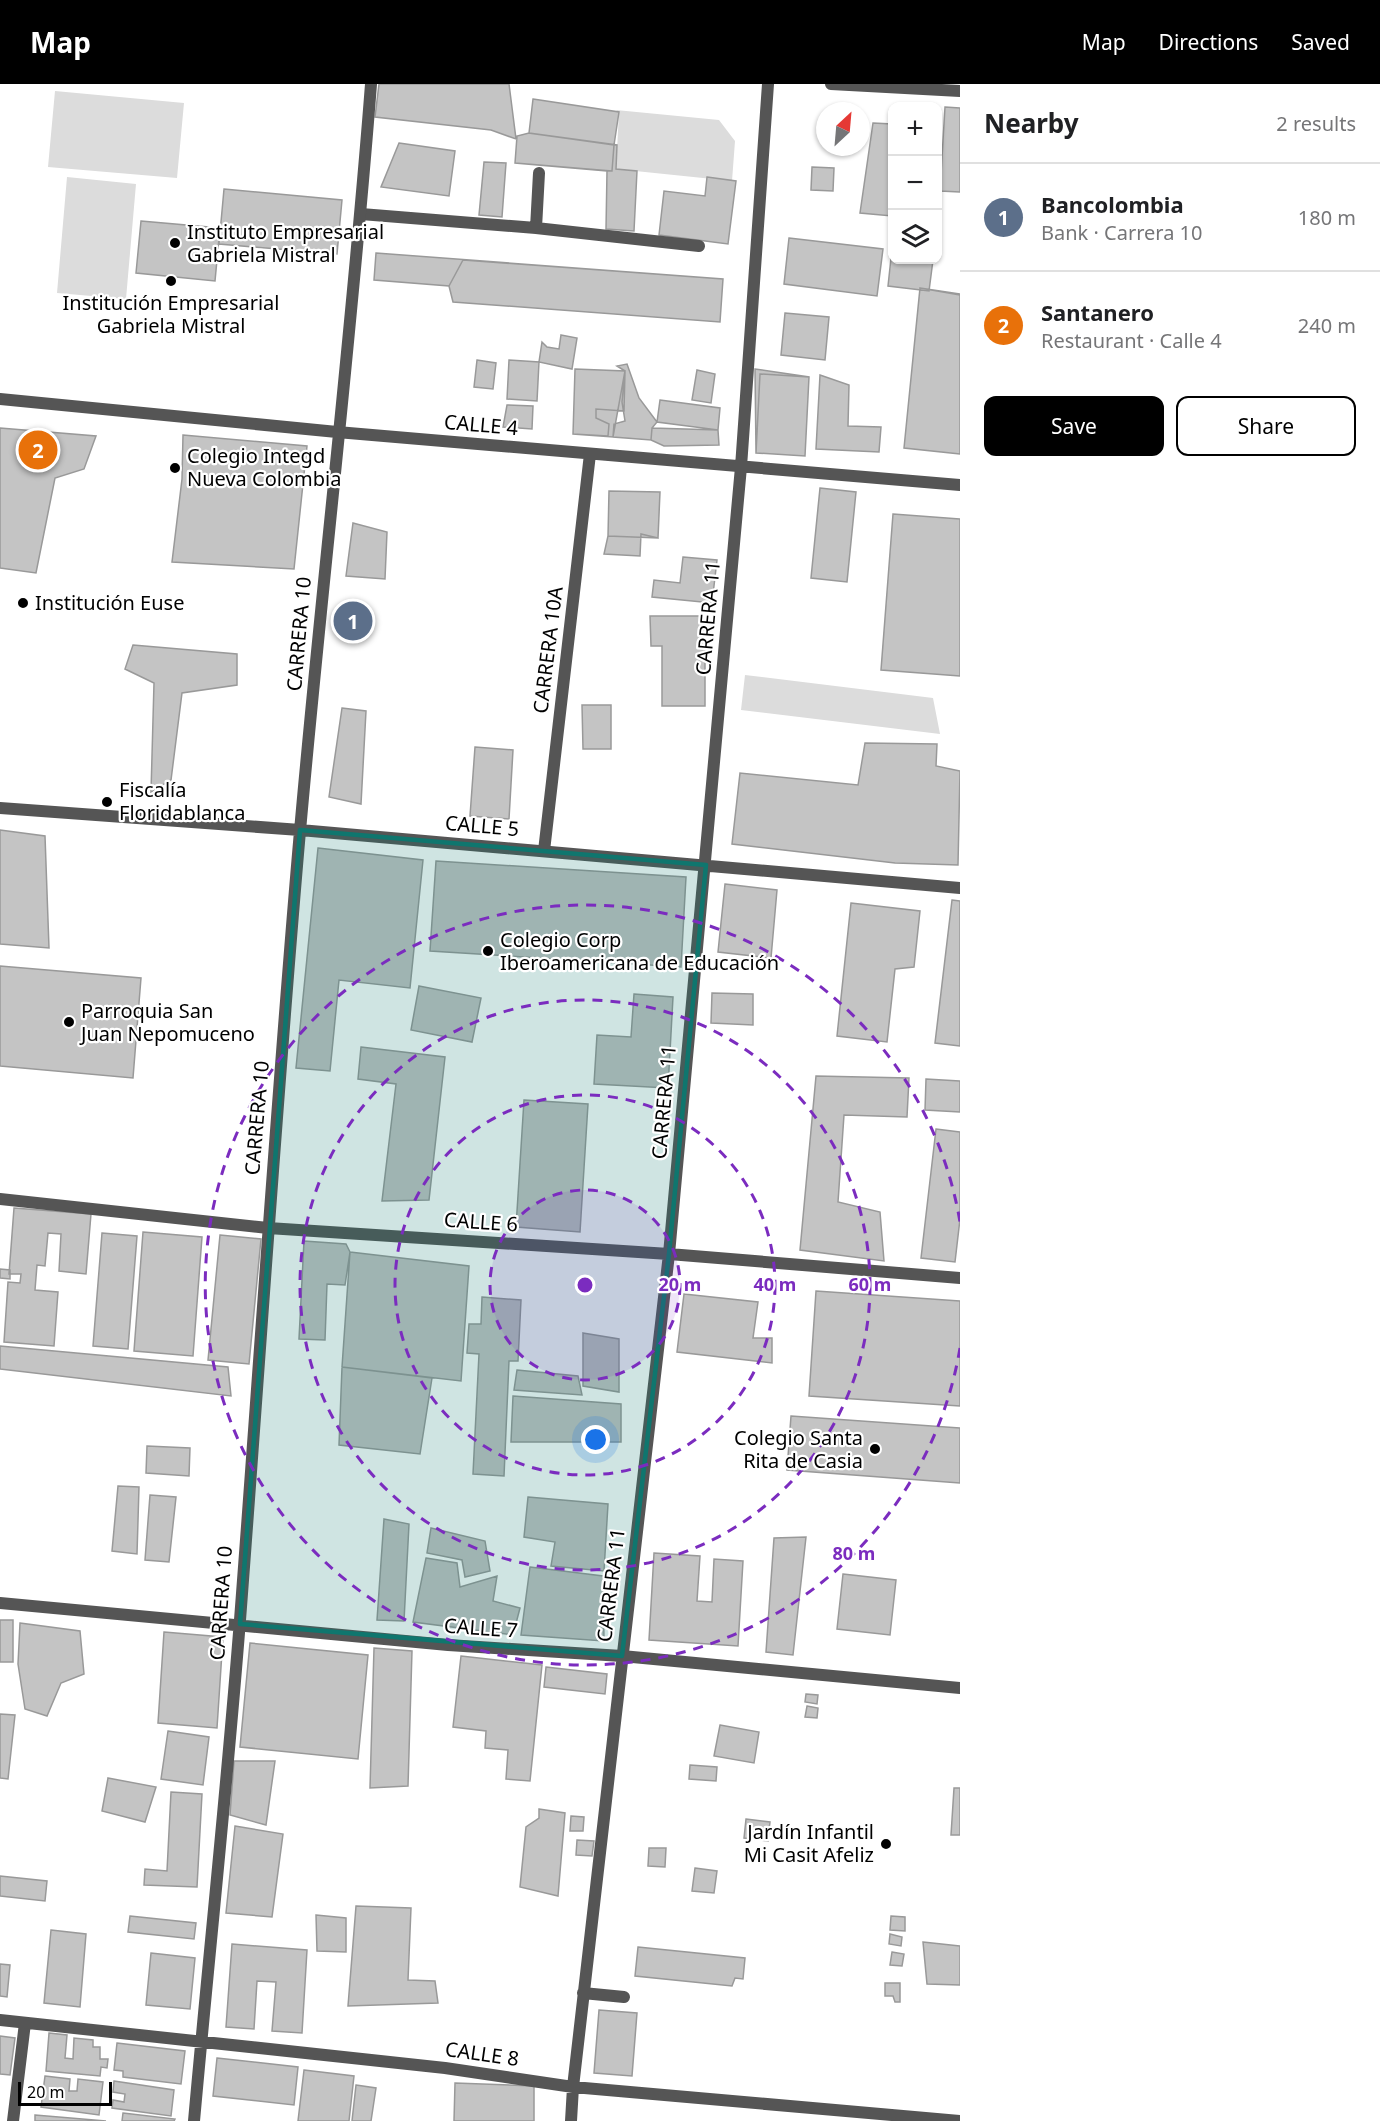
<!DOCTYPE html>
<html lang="en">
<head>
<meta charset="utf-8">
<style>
	:root { --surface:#fff; --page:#f6f6f6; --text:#202124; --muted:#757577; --line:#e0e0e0; --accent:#000 }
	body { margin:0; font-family:"Noto Sans",sans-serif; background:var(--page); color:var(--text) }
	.controls { position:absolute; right:18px; top:18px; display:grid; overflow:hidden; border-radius:12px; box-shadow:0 2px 4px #0004 }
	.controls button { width:54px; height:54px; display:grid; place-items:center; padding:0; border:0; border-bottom:2px solid var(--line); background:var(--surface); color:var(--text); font:30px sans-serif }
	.compass { position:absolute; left:816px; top:18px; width:54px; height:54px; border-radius:50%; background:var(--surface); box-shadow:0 2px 4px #0004; rotate:26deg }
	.scale { position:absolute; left:18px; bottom:15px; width:94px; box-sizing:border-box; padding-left:6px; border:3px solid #000; border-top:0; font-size:16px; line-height:21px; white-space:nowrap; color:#000; -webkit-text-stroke:4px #fff; paint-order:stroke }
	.you { position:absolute; left:596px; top:1356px; width:21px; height:21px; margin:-15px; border:4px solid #fff; border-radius:50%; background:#1a73e8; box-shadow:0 0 0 9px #1a73e833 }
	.badge { display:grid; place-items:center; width:39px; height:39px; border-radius:50%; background:var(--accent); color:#fff; font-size:20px; font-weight:700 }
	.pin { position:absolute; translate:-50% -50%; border:3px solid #fff; box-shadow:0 2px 6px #0006 }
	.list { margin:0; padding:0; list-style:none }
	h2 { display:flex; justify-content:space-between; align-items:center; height:78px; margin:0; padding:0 24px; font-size:26px }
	h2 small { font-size:20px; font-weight:400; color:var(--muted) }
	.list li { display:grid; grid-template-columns:39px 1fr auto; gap:18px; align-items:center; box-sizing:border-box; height:108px; padding:0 24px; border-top:2px solid var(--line) }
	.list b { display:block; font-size:22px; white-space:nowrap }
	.list p { margin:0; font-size:20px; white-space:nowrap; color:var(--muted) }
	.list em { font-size:20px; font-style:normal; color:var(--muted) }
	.actions { display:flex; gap:12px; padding:18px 24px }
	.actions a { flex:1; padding:14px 0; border:2px solid var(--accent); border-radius:12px; text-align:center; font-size:21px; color:var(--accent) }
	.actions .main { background:var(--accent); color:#fff }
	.icon { flex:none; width:33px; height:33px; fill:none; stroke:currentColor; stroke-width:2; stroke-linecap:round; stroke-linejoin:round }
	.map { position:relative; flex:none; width:960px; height:2037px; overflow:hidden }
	header { display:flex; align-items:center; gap:36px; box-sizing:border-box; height:84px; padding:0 30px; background:var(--accent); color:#fff }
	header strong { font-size:28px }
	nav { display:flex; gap:33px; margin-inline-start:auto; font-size:21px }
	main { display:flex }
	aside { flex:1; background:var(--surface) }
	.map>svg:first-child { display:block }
</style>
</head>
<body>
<header>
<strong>Map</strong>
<nav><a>Map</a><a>Directions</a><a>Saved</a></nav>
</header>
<main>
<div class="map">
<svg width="960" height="2037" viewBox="0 0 960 2037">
	<rect width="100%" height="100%" fill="#fff"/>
	<!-- green -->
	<path fill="#dcdcdc" d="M55,7l129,12 -7,75 -129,-11z
		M616,26l103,10 16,21 -3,40 -116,-12 3,-57z
		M67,93l69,7 -10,115 -69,-6z
		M745,591l188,23 7,36 -199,-24z"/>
	<!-- building -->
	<path fill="#c4c4c4" stroke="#999" stroke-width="1.5" d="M379,0h130l7,55 -25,-9 -116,-13z
		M533,15l86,13 -5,33 -85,-12z
		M945,23l15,1v84l-20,-1z
		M873,39l19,1v92l-32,-3z
		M529,49l88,12 -1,24 21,2 -3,60 -28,-2 1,-58 -92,-8 2,-27z
		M529,49l85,12 -2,26 -97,-8 2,-27z
		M399,59l56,8 -6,45 -68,-9z
		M484,78l22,1 -4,54 -23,-2z
		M812,83l22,1 -1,23 -22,-1z
		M707,93l29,4 -8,63 -69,-9 5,-44 41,5z
		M224,105l118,11 -5,54 -118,-10z
		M141,137l79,7 -5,53 -79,-8z
		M789,154l94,11 -6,47 -93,-12z
		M892,165v11h41l-4,31 -41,-5z
		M892,165v11h41l-4,31 -41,-5z
		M376,169l347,26 -3,43 -267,-20 -4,-16 -75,-6z
		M463,176l260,19 -3,43 -267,-20 -4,-16z
		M920,204l40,7v159l-56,-6z
		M920,204l40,6v160l-56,-6z
		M785,229l44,4 -4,43 -44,-5z
		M561,251l16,3 -5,31 -33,-7 3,-20 5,5 12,2z
		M477,276l19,3 -3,26 -19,-2z
		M509,276l30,2 -2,39 -30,-2z
		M627,280l12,34 18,24 -5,6 -1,12 -38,-3 1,-13 11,-3 -3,-19 3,-31 -8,-5z
		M575,285l50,2 -1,40 -28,-2v9l13,6 -1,12 -35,-2z
		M575,285l50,2 -12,66 -40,-3z
		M755,285l54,8 -4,79 -49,-3z
		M697,286l18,4 -4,29 -19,-3z
		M760,290l49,3 -4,79 -49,-3z
		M820,291l29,10 -1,41 33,1 -2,25 -63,-3z
		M660,316l60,8 -2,22 -61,-8z
		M507,321l26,1 -1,23 -29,-2z
		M0,344l96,8 -12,33 -29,9 -19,95 -36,-5z
		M652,344l66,2 1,15 -55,1 -13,-6z
		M183,351l124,11 -13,123 -122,-7 10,-83z
		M820,404l36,4 -9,90 -36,-4z
		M609,407l51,1 -2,46 -17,-4 -1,22 -36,-2 4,-18z
		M609,407l51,1 -2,46 -50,-2z
		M893,430l67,5v157l-79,-6z
		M353,439l34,9 -2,47 -39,-3z
		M683,473l34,3 -5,43 -60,-6 2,-17 26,3z
		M650,532h55v90h-43v-60h-11z
		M133,561l104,9v31l-55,8 -11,87 -20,12 3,-109 -29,-14z
		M582,621h29v44h-28z
		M342,624l24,3 -5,93 -32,-7z
		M865,659l72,1 -1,22 24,5 -2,94 -63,-2 -163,-19 8,-71 118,12z
		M475,663l38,3 -4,69 -39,-3z
		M0,746l45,6 4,112 -49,-4z
		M318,764l105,12 -13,128 -71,-8 -9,91 -34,-3z
		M436,777l250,16 -5,90 -251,-16z
		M725,800l52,6 -6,68 -53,-6z
		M952,816l8,1v145l-25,-3z
		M851,819l69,8 -6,56 -19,2 -8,73 -50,-6z
		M0,882l141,12 -8,100 -133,-12z
		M419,902l62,12 -9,44 -61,-12z
		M712,909l41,1v31l-42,-2z
		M634,910l39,3 -5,91 -74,-4 3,-49 34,2z
		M361,963l84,10 -16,143 -47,1 14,-117 -38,-5z
		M816,992l93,2 -2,39 -63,-2 -6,87 42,10 4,49 -84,-11z
		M926,995l34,2v31l-35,-2z
		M524,1016l64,4 -8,128 -64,-5z
		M936,1045l24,3v87l-5,43 -34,-4z
		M14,1124l77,6 -5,60 -27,-3 2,-37 -13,-1 -3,33 -8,-1 -2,25 23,2 -4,54 -50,-4 4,-60 12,1 1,-9h-12z
		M143,1148l59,5 -9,119 -59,-5z
		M102,1149l35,3 -9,113 -35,-3z
		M220,1151l41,4 -12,125 -41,-4z
		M304,1157l42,3 4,8 -5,33 -18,-1 -2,56 -26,-1z
		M350,1168l119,14 -8,115 -119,-14z
		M0,1185l10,1v9l-10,-1z
		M816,1207l144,10v105l-151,-10z
		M684,1210l74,8 -5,36h19v25l-95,-11z
		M482,1213l39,3 -3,61h-9l-5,115 -31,-2 6,-120 -12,-1 2,-29h12z
		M583,1249l36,6v53l-36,-6z
		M0,1262l228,21 3,29 -231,-27z
		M342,1283l90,11 -12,76 -81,-9z
		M517,1286l61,6 4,19 -68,-5z
		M513,1312l108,8v38h-110z
		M791,1332l169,12v55l-173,-13z
		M147,1362l43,2 -1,28 -43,-3z
		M118,1402l21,1 -2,67 -25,-3z
		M150,1411l26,2 -7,65 -24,-2z
		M528,1413l80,7 -4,67 -53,-5 4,-24 -31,-5z
		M384,1435l25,5 -5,97 -27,-1z
		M431,1444l54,13 5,30 -25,6 -3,-17 -35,-7z
		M806,1453l-13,118 -27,-3 8,-114z
		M654,1469l46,3 -3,45 15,1 2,-43 29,2 -5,85 -89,-6z
		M426,1474l31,5 3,24 37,-11 -4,25 27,7 -7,27 -100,-13z
		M530,1483l73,9 1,65 -83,-6z
		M843,1490l53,6 -6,55 -53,-6z
		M0,1536h13v42h-13z
		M20,1539l60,8 4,43 -23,9 -14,33 -22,-7 -7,-45z
		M164,1548l59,5 -6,91 -59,-5z
		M250,1559l118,12 -10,104 -118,-12z
		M374,1564l38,3 -4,135 -38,2z
		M461,1572l81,9 -12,116 -24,-2 2,-29 -23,-2 1,-17 -33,-4z
		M546,1583l61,7 -2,20 -61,-7z
		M806,1610l12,1 -1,9 -12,-2z
		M807,1622l11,2 -1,10 -12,-1z
		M0,1630l15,1 -7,64 -8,-1z
		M720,1641l39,7 -5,31 -40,-7z
		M168,1647l41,6 -6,48 -42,-6z
		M234,1677h41l-9,64 -36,-10z
		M690,1681l27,2 -1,14 -27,-2z
		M108,1694l48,9 -11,35 -43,-11z
		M954,1704h6v47h-9z
		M171,1708l31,2 -5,93 -53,-2 1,-16 22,2z
		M539,1725l26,4 -7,83 -38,-9 6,-60 13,-9z
		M571,1732l13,1 -1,14h-13z
		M746,1735l24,3 -2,19 -24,-3z
		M235,1742l48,8 -11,83 -46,-4z
		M577,1756l17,1 -2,15 -16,-1z
		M649,1764h17l-1,19 -17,-1z
		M695,1784l22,3 -3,22 -22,-2z
		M0,1792l47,5 -2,20 -45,-5z
		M356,1822l55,2 -3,72 27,1 3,22 -90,3z
		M316,1831l30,3v34l-29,-1z
		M130,1832l66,7 -2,16 -66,-7z
		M891,1832l14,1v14l-15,-1z
		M51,1846l35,4 -6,73 -36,-4z
		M890,1850l12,3 -1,9 -12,-2z
		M923,1858l37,4v39l-33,-1z
		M232,1860l75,6 -5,83 -30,-2 4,-49 -19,-1 -3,48 -28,-2z
		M638,1863l107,11 -2,21 -8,-1 -3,8 -97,-10z
		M892,1868l12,2 -2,12 -12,-1z
		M151,1869l44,5 -5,51 -44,-4z
		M0,1880l10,1 -3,32 -7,-1z
		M885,1899h15v19h-5l-2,-6h-8z
		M599,1926l38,3 -5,63 -38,-3z
		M49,1949l18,2 -2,23 8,1 1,-21 19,2v7h7v12h8l-1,9 -6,-1 -1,9 -54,-5z
		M0,1952l15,2 -5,37 -10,-1z
		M117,1959l68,8 -4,33 -58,-7v-6l-9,-1z
		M217,1974l81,9 -4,38 -81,-9z
		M304,1986l50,6 -5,45h-51z
		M45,1992l25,3 -1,12h8l1,-12 25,3 -4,33 -58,-8z
		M114,1997l60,9 -3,26 -59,-8 1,-8 11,2 1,-8 -12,-2z
		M455,1999l79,3v35h-80z
		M356,2001l20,3 -5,33h-19z
		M123,2029l52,6 -1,2h-52z
		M35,2031l71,6h-71z"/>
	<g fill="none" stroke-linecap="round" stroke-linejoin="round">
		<!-- service -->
		<path stroke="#555" stroke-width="12" d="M361,130l175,14 163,18
			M536,144l3,-55"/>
		<!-- minor -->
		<path stroke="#555" stroke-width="12" d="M831,0l129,7
			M0,315l337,33 623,53
			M0,724l300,22 660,58
			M544,767l46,-397
			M0,1115l268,29 401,26 291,24
			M0,1519l448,42 174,11 338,32
			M583,1909l41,4
			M0,1936l445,48 128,19 387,34
			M13,2037l12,-98
			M194,2037c15,-167 33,-334 46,-501 20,-263 37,-526 60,-789 22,-249 52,-498 71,-747
			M571,2037l2,-34 96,-833 72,-787 27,-383"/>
	</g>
	<!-- marked area -->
	<path fill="#0f766e" fill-opacity="0.2" stroke="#0f766e" stroke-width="4.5" stroke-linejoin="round" d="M300,746l406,35 -37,389 -47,402 -382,-32z"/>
	<!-- distance rings -->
	<circle cx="585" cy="1201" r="95" fill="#7b2cbf" fill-opacity=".12"/>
	<g fill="none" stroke="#7b2cbf" stroke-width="3" stroke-dasharray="10 8">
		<circle cx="585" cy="1201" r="95"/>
		<circle cx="585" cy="1201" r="190"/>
		<circle cx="585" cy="1201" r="285"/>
		<path d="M960 1264A380 380 0 1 1 960 1138"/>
	</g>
	<!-- markers -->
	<g fill="#000" stroke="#fff" stroke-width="2">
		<circle cx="175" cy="159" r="6"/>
		<circle cx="171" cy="197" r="6"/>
		<circle cx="175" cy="384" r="6"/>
		<circle cx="23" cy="519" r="6"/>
		<circle cx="107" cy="718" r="6"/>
		<circle cx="488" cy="867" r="6"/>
		<circle cx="69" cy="938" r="6"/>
		<circle cx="875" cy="1365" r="6"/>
		<circle cx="886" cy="1760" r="6"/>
	</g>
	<g text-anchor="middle" stroke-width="4.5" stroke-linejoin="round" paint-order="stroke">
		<!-- poi labels -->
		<g font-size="20" fill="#000" stroke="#fff" text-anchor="start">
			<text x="187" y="155">Instituto Empresarial<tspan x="187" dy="23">Gabriela Mistral</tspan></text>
			<text x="171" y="226" text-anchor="middle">Institución Empresarial<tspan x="171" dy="23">Gabriela Mistral</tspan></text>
			<text x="187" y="379">Colegio Integd<tspan x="187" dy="23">Nueva Colombia</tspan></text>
			<text x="35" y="526">Institución Euse</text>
			<text x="119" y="713">Fiscalía<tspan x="119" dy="23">Floridablanca</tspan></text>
			<text x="500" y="863">Colegio Corp<tspan x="500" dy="23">Iberoamericana de Educación</tspan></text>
			<text x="81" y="934">Parroquia San<tspan x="81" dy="23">Juan Nepomuceno</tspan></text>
			<text x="863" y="1361" text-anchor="end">Colegio Santa<tspan x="863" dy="23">Rita de Casia</tspan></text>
			<text x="874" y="1755" text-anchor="end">Jardín Infantil<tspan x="874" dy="23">Mi Casit Afeliz</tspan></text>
		</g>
		<!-- street labels -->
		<g font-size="20" fill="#000" stroke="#fff">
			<text transform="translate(481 341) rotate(5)" y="7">CALLE 4</text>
			<text transform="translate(708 534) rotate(-85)" y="7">CARRERA 11</text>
			<text transform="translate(299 550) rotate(-85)" y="7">CARRERA 10</text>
			<text transform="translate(548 566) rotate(-83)" y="7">CARRERA 10A</text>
			<text transform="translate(482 742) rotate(5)" y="7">CALLE 5</text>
			<text transform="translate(664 1018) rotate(-85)" y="7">CARRERA 11</text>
			<text transform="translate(257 1034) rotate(-85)" y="7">CARRERA 10</text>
			<text transform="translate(481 1138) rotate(4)" y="7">CALLE 6</text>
			<text transform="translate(611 1501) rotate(-83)" y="7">CARRERA 11</text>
			<text transform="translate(221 1519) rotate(-86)" y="7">CARRERA 10</text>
			<text transform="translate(481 1544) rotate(4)" y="7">CALLE 7</text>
			<text transform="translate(482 1970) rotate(8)" y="7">CALLE 8</text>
		</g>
	</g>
	<circle cx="585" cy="1201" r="9" fill="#7b2cbf" stroke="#fff" stroke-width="3"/>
	<g font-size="18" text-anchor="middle" font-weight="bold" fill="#7b2cbf" stroke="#fff" stroke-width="4.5" stroke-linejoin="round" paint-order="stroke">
		<text x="680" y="1207">20 m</text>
		<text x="775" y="1207">40 m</text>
		<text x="870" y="1207">60 m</text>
		<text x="854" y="1476">80 m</text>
	</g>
</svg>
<div class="controls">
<button>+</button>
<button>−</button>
<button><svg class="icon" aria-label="layers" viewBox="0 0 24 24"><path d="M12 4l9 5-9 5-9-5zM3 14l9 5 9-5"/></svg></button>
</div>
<svg class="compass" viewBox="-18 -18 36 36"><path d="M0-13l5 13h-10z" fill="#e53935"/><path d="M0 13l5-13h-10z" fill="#757577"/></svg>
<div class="scale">20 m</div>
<div class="you"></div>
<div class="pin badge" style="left:353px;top:537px;background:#5c6f8a">1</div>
<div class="pin badge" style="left:38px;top:366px;background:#e8710a">2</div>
</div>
<aside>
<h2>Nearby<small>2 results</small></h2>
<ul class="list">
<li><span class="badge" style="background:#5c6f8a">1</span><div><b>Bancolombia</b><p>Bank · Carrera 10</p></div><em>180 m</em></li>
<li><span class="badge" style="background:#e8710a">2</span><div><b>Santanero</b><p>Restaurant · Calle 4</p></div><em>240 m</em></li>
</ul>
<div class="actions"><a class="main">Save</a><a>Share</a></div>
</aside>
</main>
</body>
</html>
